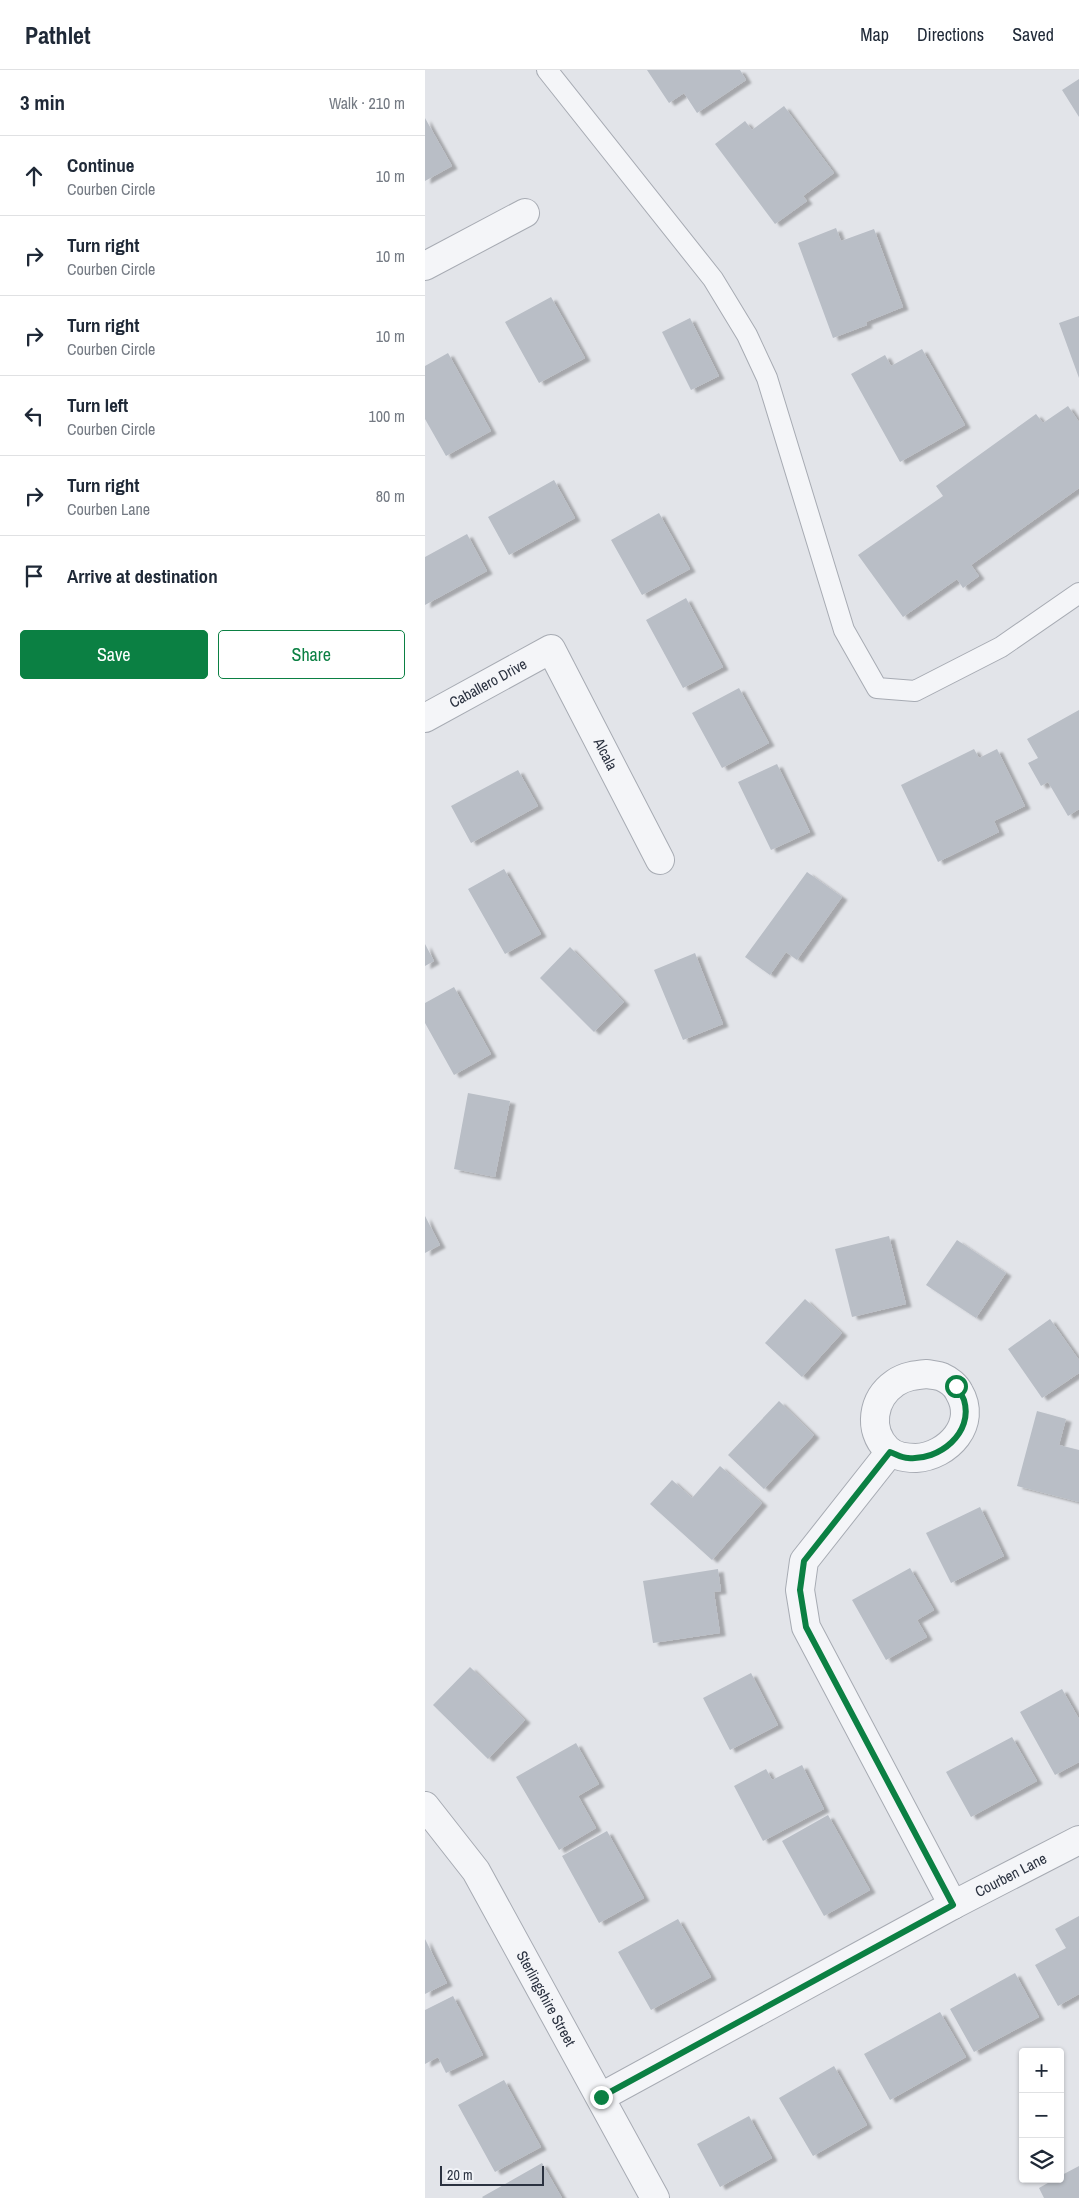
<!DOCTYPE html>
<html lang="en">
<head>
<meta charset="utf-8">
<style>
	:root { --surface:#fff; --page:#f2f2f3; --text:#1f2937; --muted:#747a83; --line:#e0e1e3; --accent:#0b8043 }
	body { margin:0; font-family:"Archivo Narrow",sans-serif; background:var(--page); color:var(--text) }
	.controls { position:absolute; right:15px; bottom:15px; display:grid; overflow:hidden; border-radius:5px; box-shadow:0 1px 4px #0004 }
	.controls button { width:45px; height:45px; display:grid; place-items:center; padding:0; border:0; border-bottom:1px solid var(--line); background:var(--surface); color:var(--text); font:25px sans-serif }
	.scale { position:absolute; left:15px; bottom:12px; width:104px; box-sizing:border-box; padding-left:5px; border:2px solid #2b3240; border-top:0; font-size:14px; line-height:18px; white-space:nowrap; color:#2b3240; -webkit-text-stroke:4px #f1f3f7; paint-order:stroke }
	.stop { position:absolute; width:15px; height:15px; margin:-11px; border:4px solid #0b8043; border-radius:50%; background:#fff }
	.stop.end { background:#0b8043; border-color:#fff; box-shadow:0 1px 5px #0008 }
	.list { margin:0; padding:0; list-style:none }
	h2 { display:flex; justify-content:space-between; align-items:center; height:65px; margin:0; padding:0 20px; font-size:21px }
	h2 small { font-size:16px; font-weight:400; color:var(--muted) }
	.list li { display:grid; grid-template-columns:32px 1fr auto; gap:15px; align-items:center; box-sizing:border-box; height:80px; padding:0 20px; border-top:1px solid var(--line) }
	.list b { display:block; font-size:19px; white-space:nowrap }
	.list p { margin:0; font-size:16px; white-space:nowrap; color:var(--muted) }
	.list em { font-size:16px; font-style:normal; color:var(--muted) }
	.actions { display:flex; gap:10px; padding:15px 20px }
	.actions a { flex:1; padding:11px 0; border:1px solid var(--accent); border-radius:5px; text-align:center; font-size:18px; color:var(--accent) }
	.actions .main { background:var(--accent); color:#fff }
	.icon { flex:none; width:28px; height:28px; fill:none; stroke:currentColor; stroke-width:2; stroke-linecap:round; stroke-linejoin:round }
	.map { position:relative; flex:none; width:654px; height:2128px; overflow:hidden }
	header { display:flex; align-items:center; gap:30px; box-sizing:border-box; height:70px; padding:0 25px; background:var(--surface); border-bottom:1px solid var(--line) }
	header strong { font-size:24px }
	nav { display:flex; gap:28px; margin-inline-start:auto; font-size:18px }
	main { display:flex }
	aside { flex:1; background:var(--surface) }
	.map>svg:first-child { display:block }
</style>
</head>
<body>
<header>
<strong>Pathlet</strong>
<nav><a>Map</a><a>Directions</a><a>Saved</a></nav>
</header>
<main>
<aside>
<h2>3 min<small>Walk · 210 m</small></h2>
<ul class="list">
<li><svg class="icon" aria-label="ahead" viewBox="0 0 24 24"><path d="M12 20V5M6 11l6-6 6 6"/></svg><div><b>Continue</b><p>Courben Circle</p></div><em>10 m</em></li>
<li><svg class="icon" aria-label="right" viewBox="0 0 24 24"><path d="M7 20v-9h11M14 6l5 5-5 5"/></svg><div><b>Turn right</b><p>Courben Circle</p></div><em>10 m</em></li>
<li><svg class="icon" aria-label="right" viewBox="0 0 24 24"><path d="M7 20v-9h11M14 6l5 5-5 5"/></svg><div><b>Turn right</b><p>Courben Circle</p></div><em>10 m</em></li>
<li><svg class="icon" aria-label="left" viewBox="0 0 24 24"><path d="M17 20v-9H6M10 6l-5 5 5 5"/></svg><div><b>Turn left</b><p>Courben Circle</p></div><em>100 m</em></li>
<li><svg class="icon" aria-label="right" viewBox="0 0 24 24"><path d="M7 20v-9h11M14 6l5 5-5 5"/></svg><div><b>Turn right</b><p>Courben Lane</p></div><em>80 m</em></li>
<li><svg class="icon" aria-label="arrive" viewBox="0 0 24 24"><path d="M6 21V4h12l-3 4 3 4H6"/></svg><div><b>Arrive at destination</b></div></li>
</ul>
<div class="actions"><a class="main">Save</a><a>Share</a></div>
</aside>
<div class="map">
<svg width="654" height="2128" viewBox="0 0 654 2128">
	<defs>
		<filter id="shadow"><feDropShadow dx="5.5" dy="3" stdDeviation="1" flood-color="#0004"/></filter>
	</defs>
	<rect width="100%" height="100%" fill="#e2e4e9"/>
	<!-- building -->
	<path fill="#b9bec6" filter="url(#shadow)" d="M222,0h93l6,10 -49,33 -13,-20 -15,10z
		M654,9v38l-17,-27z
		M359,36l50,67 -31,23 4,5 -32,23 -60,-80 30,-23 7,9z
		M0,48l27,48 -27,15z
		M411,158l5,13 33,-12 29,78 -37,15 1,3 -34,13 -35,-95z
		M126,227l34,61 -46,25 -34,-61z
		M654,246v62l-20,-55z
		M265,248l29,58 -28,14 -29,-58z
		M497,279l43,76 -65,37 -49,-88 34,-19 6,11z
		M23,283l43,78 -45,25 -21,-37v-53z
		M643,336l11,16v66l-108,77 8,11 -16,12 -6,-9 -54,38 -45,-62 85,-59 -7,-10 100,-72 7,9z
		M129,410l21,38 -66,37 -21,-38z
		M234,443l31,56 -48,26 -31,-55z
		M42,464l20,37 -62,34v-48z
		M261,528l37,69 -40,21 -37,-68z
		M314,618l30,55 -47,25 -30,-55z
		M654,640v99l-11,7 -20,-34 -7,4 -13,-23 10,-5 -11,-19z
		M549,679l5,9 18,-9 28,57 -31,15 5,11 -61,30 -37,-77z
		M352,694l33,68 -39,18 -33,-68z
		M93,700l20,36 -67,37 -20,-37z
		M79,799l37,65 -36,20 -37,-65z
		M382,802l35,25 -45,63 -11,-8 -16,23 -25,-18z
		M0,874l9,17 -9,5z
		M145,877l54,55 -30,30 -54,-54z
		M270,883l28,71 -40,16 -29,-70z
		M29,917l37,67 -37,21 -29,-52v-20z
		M43,1023l42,8 -15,76 -41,-8z
		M0,1146l15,29 -15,8z
		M464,1166l17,68 -54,13 -17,-68z
		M532,1170l49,33 -30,45 -50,-33z
		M380,1229l37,34 -40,44 -37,-34z
		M625,1249l29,41v13l-37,25 -34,-49z
		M354,1331l35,34 -50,54 -36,-34z
		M612,1341l29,8 -7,26 20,5v52l-62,-16z
		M295,1396l42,37 -50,57 -62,-56 22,-24 20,18z
		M555,1437l24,49 -53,27 -25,-50z
		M485,1498l24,42 -17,10 10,17 -41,23 -34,-60z
		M293,1499l3,22 -7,1 6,41 -67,10 -10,-62z
		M45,1597l55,53 -37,39 -55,-54z
		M326,1603l27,52 -48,25 -27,-52z
		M637,1619l17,30v43l-24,13 -35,-63z
		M587,1667l25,44 -66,36 -25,-45z
		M151,1673l23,41 -21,12 18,32 -37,22 -43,-73z
		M377,1695l22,44 -61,32 -29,-55 32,-17 6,11z
		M403,1745l42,75 -46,26 -42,-75z
		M182,1761l37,67 -45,25 -37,-67z
		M654,1846v78l-21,12 -23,-41 31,-17 -11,-19z
		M253,1849l33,58 -60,33 -33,-58z
		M0,1869l22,44 -22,11z
		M590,1903l24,44 -65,35 -24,-43z
		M28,1926l30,59 -37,18 -8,-16 -13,7v-54z
		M515,1942l26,45 -76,43 -26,-46z
		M409,1996l33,59 -54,31 -34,-58z
		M79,2010l37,67 -46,25 -37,-67z
		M324,2046l23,42 -52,29 -23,-43z
		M117,2093l20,35h-79l-1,-1z
		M654,2096v32h-35l-5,-10 16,-9h5v-3z"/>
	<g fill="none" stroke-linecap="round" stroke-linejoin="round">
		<defs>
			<path id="lane" d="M122,0l166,209 34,56 20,43 77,252 33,58 38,3 86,-44 78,-54"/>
			<g id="street">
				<path d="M0,196l100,-53"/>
				<path id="s1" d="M0,648l126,-69 109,211"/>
				<path d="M502,1304c5,1 11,1 15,3 7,3 14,9 17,15 19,32 -11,64 -43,66 -10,0 -22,-2 -29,-9 -19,-19 -15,-50 8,-66 10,-7 21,-8 32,-9z"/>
				<path d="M465,1382l-86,109 -4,29 6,37 147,278"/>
				<path id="s2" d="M0,1736l51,65 179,327"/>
				<path id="s3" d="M176,2027l352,-192 126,-65"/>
			</g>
		</defs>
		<!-- lane casing -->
		<use href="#lane" stroke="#a7abb3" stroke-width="22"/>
		<!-- street casing -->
		<use href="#street" stroke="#a7abb3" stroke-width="30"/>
		<!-- lane -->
		<use href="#lane" stroke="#f4f5f8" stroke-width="20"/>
		<!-- street -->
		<use href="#street" stroke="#f4f5f8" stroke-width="28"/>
	</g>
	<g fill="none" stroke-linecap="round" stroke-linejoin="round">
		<!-- route -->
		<path stroke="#0b8043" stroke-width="6" d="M176,2027l352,-192 -147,-278 -6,-37 4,-29 86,-109c6,2 12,6 18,6 31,3 66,-25 56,-58 -2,-5 -5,-9 -8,-14"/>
	</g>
	<g text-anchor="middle" stroke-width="5" stroke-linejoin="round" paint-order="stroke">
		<!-- street labels -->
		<g font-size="15" fill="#2b3240" stroke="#f1f3f7">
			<text dy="5" stroke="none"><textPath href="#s1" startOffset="72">Caballero Drive</textPath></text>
			<text dy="5" stroke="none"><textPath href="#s1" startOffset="262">Alcala</textPath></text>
			<text dy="5" stroke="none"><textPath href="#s3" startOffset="466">Courben Lane</textPath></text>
			<text dy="5" stroke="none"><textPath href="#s2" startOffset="228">Sterlingshire Street</textPath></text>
		</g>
	</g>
</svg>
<div class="controls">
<button>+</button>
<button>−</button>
<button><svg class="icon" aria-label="layers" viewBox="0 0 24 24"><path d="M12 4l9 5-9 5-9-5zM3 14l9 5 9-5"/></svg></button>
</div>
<div class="scale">20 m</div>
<div class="stop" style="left:531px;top:1316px"></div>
<div class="stop end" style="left:176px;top:2027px"></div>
</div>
</main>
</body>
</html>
